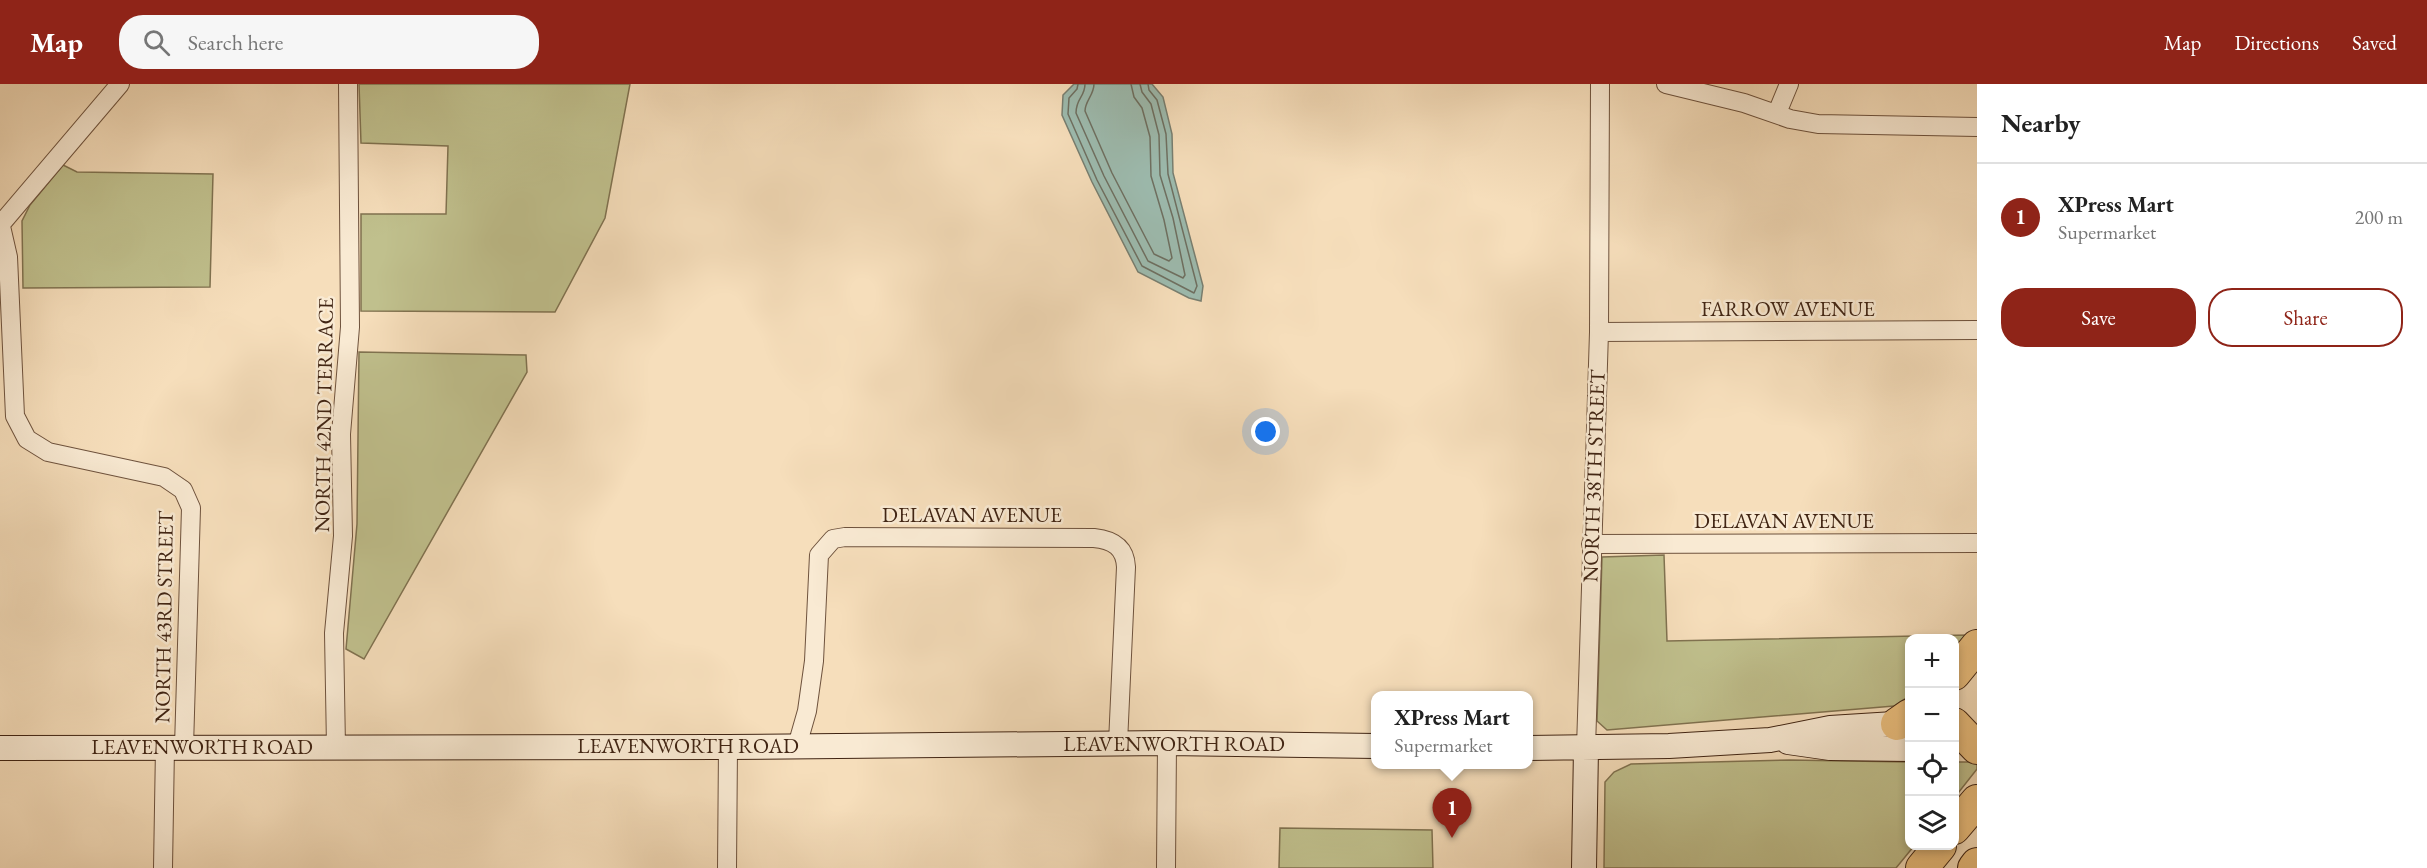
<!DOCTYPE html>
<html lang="en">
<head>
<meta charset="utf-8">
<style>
	:root { --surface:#fff; --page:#f6f6f6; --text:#222; --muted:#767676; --line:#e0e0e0; --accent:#8f2418 }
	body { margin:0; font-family:"EB Garamond",serif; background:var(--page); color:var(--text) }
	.controls { position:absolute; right:18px; bottom:18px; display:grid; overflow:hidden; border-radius:12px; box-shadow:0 3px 9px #0003 }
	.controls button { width:54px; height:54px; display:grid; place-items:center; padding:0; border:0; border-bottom:2px solid var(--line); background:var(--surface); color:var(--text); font:30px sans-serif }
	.you { position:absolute; left:1266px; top:348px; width:21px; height:21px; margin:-15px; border:4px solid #fff; border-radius:50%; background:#1a73e8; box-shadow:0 0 0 9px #1a73e833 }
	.badge { display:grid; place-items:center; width:39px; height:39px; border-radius:50%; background:var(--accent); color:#fff; font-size:20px; font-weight:700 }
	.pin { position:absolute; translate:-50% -50px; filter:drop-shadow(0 2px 3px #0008) }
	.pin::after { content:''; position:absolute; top:32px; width:21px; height:18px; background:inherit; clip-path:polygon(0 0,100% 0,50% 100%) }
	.popup { position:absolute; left:1371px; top:607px; width:162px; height:78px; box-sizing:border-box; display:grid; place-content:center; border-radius:12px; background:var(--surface); filter:drop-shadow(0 2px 4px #0005); font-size:20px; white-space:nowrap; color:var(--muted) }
	.popup b { font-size:22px; color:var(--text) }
	.popup::after { content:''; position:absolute; left:50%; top:100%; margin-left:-12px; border:12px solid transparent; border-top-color:var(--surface) }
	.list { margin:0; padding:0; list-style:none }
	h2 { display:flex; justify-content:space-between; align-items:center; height:78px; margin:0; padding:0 24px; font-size:26px }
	h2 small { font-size:20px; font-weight:400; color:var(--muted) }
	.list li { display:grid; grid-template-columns:39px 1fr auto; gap:18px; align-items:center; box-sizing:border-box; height:108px; padding:0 24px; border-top:2px solid var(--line) }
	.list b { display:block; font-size:22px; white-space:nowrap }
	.list p { margin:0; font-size:20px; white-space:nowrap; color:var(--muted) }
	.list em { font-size:20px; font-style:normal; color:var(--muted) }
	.actions { display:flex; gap:12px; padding:18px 24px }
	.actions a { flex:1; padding:14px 0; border:2px solid var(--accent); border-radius:24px; text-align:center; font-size:21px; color:var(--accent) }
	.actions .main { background:var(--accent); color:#fff }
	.icon { flex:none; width:33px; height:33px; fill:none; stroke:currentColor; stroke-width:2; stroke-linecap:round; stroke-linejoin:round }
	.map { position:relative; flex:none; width:1977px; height:784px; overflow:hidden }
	header { display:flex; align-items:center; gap:36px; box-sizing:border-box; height:84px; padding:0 30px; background:var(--accent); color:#fff }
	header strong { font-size:28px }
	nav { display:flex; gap:33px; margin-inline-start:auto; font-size:21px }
	.search { width:420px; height:54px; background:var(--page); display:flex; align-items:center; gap:15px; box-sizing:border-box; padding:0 21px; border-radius:24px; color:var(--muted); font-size:22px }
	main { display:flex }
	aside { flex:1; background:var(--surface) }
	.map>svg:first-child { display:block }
</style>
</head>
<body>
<header>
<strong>Map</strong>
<div class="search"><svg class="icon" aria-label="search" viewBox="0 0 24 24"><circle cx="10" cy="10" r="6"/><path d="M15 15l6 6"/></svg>Search here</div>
<nav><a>Map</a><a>Directions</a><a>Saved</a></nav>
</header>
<main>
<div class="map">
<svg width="1977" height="784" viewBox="0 0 1977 784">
	<rect width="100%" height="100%" fill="#f6debb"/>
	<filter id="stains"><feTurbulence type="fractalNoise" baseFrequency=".00333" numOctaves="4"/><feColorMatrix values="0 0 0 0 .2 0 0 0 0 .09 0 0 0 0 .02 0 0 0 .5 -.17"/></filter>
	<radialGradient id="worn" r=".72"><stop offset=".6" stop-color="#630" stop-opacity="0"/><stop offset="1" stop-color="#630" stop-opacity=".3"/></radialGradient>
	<!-- green -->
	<path fill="#c0c08d" stroke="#807250" stroke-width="1.5" d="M359,0h271l-25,134 -50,94 -194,-1v-97h85l2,-68 -87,-3z
		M63,81l14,7 136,2 -3,113 -187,1 -1,-67 8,-16z
		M359,268l167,3 1,17 -163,287 -18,-10 11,-125z
		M1664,471l3,86 300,-6 -12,13 -1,-10h-44l-1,58 -15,10 -287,24 -10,-9 5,-164z
		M1790,676l119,2 1,84h4l-18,22h-292l1,-86 9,-10 17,-8z
		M1954,678h23v7l-22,28z
		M1280,744l152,2 1,38h-154z"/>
	<!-- water -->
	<path fill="#9dbcb0" stroke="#787f71" stroke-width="1.5" d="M1074,0h78l11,13 9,37 1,39 30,113 -2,15 -12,-3 -51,-26 -46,-90 -30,-67 1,-20z"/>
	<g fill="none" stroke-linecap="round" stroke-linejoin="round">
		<!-- shore -->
		<path stroke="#6e7062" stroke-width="1.5" d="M1078,0l-1,5 -8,9 -1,16 29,66 45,86 52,27 3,-7 -29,-112 -2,-40 -9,-34 -8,-10 -1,-6
			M1085,0c0,13 -9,14 -9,29l28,63 44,85 35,17 2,-3 -12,-57 -13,-43 -1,-40 -8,-31 -9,-12 -2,-8
			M1094,0c0,11 -9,17 -9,27l27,62 42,81 15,7 3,-3 -8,-38 -13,-44 -1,-39 -8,-29 -8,-11 -3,-13"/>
		<defs>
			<path id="street" d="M1666,0l78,19 46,16 28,5 159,3
				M1777,29l12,-29
				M0,138l8,35 7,159 12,23 21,13 116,25 19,13 8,18 -7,239
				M1,140l119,-140
				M1599,248l378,-2
				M1591,460l386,-1
				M797,662l10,-35 7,-50 5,-106 14,-16 12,-2 249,1c19,2 31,9 32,29l-8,176
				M336,663l-2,-114 9,-97 -2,-102 9,-107 -2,-243
				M1586,664l13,-416 1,-248
				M163,784l2,-121
				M727,784l1,-121
				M1166,784l1,-125"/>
			<path id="secondary" d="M1788,658l42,6 80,1
				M0,664l728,-1 439,-4 209,3
				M1528,664l141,-2 101,-6 60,-12 80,-5
				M1584,784l2,-120"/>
			<path id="highway" d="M1954,590l23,-28
				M1897,640l13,-9
				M1954,640l23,24
				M1954,744l23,-27
				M1922,784l18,-22
				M1974,784l3,-4"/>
		</defs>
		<!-- street casing -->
		<use href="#street" stroke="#6e523d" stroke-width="20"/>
		<!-- secondary casing -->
		<use href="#secondary" stroke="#402413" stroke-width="26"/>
		<!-- highway casing -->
		<use href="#highway" stroke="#402413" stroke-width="34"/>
		<!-- street -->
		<use href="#street" stroke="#f9ead3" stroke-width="18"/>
		<!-- secondary -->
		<use href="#secondary" stroke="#f9ead3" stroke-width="24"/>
		<!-- highway -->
		<use href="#highway" stroke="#ebbf7e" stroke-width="32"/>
	</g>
	<g text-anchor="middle" stroke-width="5" stroke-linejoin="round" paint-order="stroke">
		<!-- street labels -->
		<g font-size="21" fill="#402413" stroke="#f9ead3">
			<text x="1788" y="232">FARROW AVENUE</text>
			<text transform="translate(324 331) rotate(-89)" y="7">NORTH 42ND TERRACE</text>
			<text transform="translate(1594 392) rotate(-88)" y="7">NORTH 38TH STREET</text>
			<text x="972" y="438">DELAVAN AVENUE</text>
			<text x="1784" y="444">DELAVAN AVENUE</text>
			<text transform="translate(164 533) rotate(-89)" y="7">NORTH 43RD STREET</text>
			<text x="1174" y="667">LEAVENWORTH ROAD</text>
			<text x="688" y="669">LEAVENWORTH ROAD</text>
			<text x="202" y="670">LEAVENWORTH ROAD</text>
		</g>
	</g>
	<rect width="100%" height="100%" filter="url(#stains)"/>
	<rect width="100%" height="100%" fill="url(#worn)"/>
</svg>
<div class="controls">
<button>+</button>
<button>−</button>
<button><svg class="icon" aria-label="locate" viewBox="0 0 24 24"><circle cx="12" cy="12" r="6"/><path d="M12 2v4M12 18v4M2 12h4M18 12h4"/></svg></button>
<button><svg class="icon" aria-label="layers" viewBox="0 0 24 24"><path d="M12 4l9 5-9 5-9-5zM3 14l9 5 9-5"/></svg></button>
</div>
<div class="you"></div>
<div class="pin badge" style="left:1452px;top:754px">1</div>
<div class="popup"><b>XPress Mart</b>Supermarket</div>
</div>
<aside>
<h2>Nearby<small></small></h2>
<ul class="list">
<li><span class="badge">1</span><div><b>XPress Mart</b><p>Supermarket</p></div><em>200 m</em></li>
</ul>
<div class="actions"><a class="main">Save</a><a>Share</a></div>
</aside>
</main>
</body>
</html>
